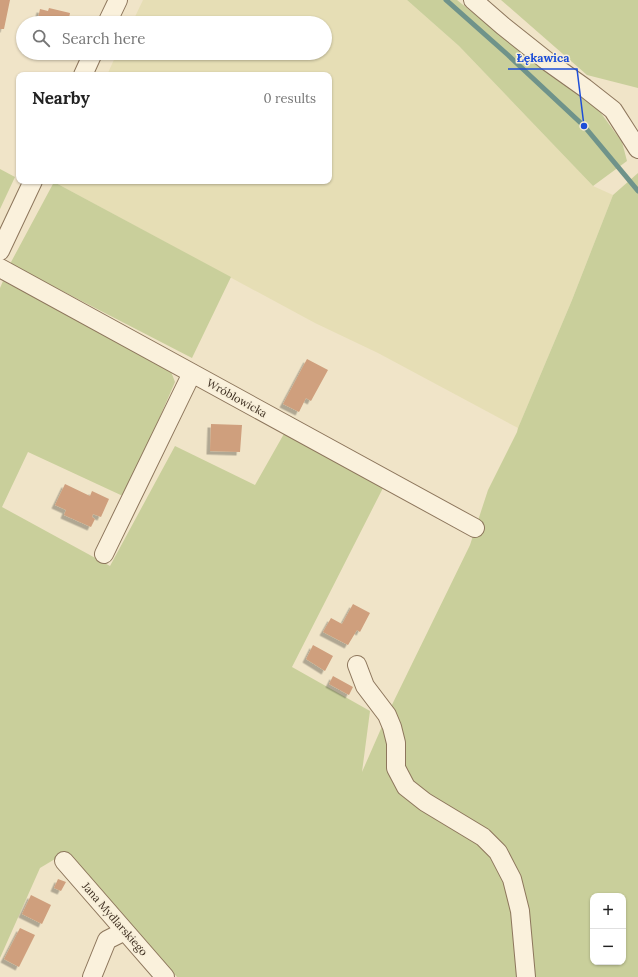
<!DOCTYPE html>
<html lang="en">
<head>
<meta charset="utf-8">
<style>
	:root { --surface:#fff; --page:#f2f2f2; --text:#222; --muted:#767676; --line:#e0e0e0 }
	body { margin:0; font-family:Lora,serif; background:var(--page); color:var(--text) }
	.controls { position:absolute; right:12px; bottom:12px; display:grid; overflow:hidden; border-radius:8px; box-shadow:0 1px 3px #0004 }
	.controls button { width:36px; height:36px; display:grid; place-items:center; padding:0; border:0; border-bottom:1px solid var(--line); background:var(--surface); color:var(--text); font:20px sans-serif }
	.list { margin:0; padding:0; list-style:none }
	h2 { display:flex; justify-content:space-between; align-items:center; height:52px; margin:0; padding:0 16px; font-size:17px }
	h2 small { font-size:13px; font-weight:400; color:var(--muted) }
	.icon { flex:none; width:22px; height:22px; fill:none; stroke:currentColor; stroke-width:2; stroke-linecap:round; stroke-linejoin:round }
	.map { position:relative; flex:none; width:638px; height:977px; overflow:hidden }
	.search { position:absolute; background:var(--surface); box-shadow:0 1px 3px #0004; left:16px; top:16px; width:316px; height:44px; display:flex; align-items:center; gap:10px; box-sizing:border-box; padding:0 14px; border-radius:22px; color:var(--muted); font-size:15px }
	.panel { position:absolute; background:var(--surface); box-shadow:0 1px 3px #0004; left:16px; top:72px; width:316px; height:112px; border-radius:8px }
	.map>svg:first-child { display:block }
</style>
</head>
<body>
<div class="map">
<svg width="638" height="977" viewBox="0 0 638 977">
	<defs>
		<filter id="shadow"><feDropShadow dx="-3.5" dy="3.5" stdDeviation="0" flood-color="#0004"/></filter>
	</defs>
	<rect width="100%" height="100%" fill="#f0e4c8"/>
	<!-- farmland -->
	<path fill="#e6deb5" d="M143,0h264l52,46 134,140 20,9 -41,105 -54,128 -140,-75 -63,-30 -261,-141 275,-1v-106h-222l10,-22h208v-30h-193z"/>
	<!-- green -->
	<path fill="#c9cf9b" fill-rule="evenodd" d="M407,0h50l88,71 53,38 24,33 5,19 -34,25 -134,-140z
		M501,0h137v88l-51,-13z
		M0,169l15,8 -15,32z
		M638,173v804h-461l-112,-124 -25,15 -40,90v-670l3,-7 167,88 5,13 -50,115 -97,-45 -26,55 108,59 65,-120 80,39 30,-53 99,54 -92,181 78,44 -8,61 25,-57 83,-170 18,-55 29,-58 1,-4 54,-128 41,-105zM593,896h30v66h-30z
		M54,182l177,95 -39,81 -182,-94z"/>
	<g fill="none" stroke-linecap="round" stroke-linejoin="round">
		<!-- stream -->
		<path stroke="#6f938a" stroke-width="5" d="M446,0l62,55 76,71 54,65"/>
	</g>
	<!-- building -->
	<path fill="#cf9f7d" filter="url(#shadow)" d="M0,0h10l-6,29h-4z
		M49,8l21,5 -2,10h-31l3,-14 8,2z
		M307,359l21,11 -17,31 -5,-3 -7,14 -16,-8z
		M211,424l31,1 -2,27 -30,-1z
		M65,484l25,12 2,-5 17,8 -8,18 -8,-3 -1,3 3,2 -4,8 -27,-12 2,-5 -11,-5z
		M353,604l17,9 -10,19 -3,-2 -9,15 -25,-13 8,-14 11,6z
		M313,645l20,11 -8,15 -19,-12z
		M333,676l20,11 -4,8 -20,-11z
		M58,879l8,3 -5,9 -7,-3z
		M31,895l20,10 -9,19 -20,-10z
		M20,928l15,7 -16,32 -15,-8z"/>
	<g fill="none" stroke-linecap="round" stroke-linejoin="round">
		<defs>
			<path id="minor" d="M473,0l30,26 44,35 38,27 28,22 25,39
				M107,23l11,-23
				M83,75l10,-22
				M0,251l33,-70
				M0,268l475,260
				M104,554l88,-181
				M357,665l8,21 22,29 5,12 4,16v25l10,19 19,15 58,35 15,15 14,27 8,32 6,66
				M64,861l101,116
				M92,977l15,-37 18,-9"/>
		</defs>
		<!-- minor casing -->
		<use href="#minor" stroke="#8d765c" stroke-width="20"/>
		<!-- minor -->
		<use href="#minor" stroke="#faf1dc" stroke-width="18"/>
	</g>
	<g text-anchor="middle" stroke-width="3" stroke-linejoin="round" paint-order="stroke">
		<!-- street labels -->
		<g font-size="11" fill="#3d2e20" stroke="#f7eed8">
			<text transform="translate(237 398) rotate(29)" y="4">Wróblowicka</text>
			<text transform="translate(115 919) rotate(49)" y="4">Jana Mydlarskiego</text>
		</g>
	</g>
	<!-- callouts -->
	<path fill="none" stroke="#1d4ed8" stroke-width="1.5" d="M584 126L577 69H508"/>
	<circle fill="#1d4ed8" stroke="#f7eed8" stroke-width="1.5" cx="584" cy="126" r="4"/>
	<g font-size="12" text-anchor="middle" font-weight="bold" fill="#1d4ed8" stroke="#f7eed8" stroke-width="3" stroke-linejoin="round" paint-order="stroke">
		<text x="543" y="62">Łękawica</text>
	</g>
</svg>
<div class="controls">
<button>+</button>
<button>−</button>
</div>
<div class="search"><svg class="icon" aria-label="search" viewBox="0 0 24 24"><circle cx="10" cy="10" r="6"/><path d="M15 15l6 6"/></svg>Search here</div>
<section class="panel">
<h2>Nearby<small>0 results</small></h2>
<ul class="list">
</ul>
</section>
</div>
</body>
</html>
